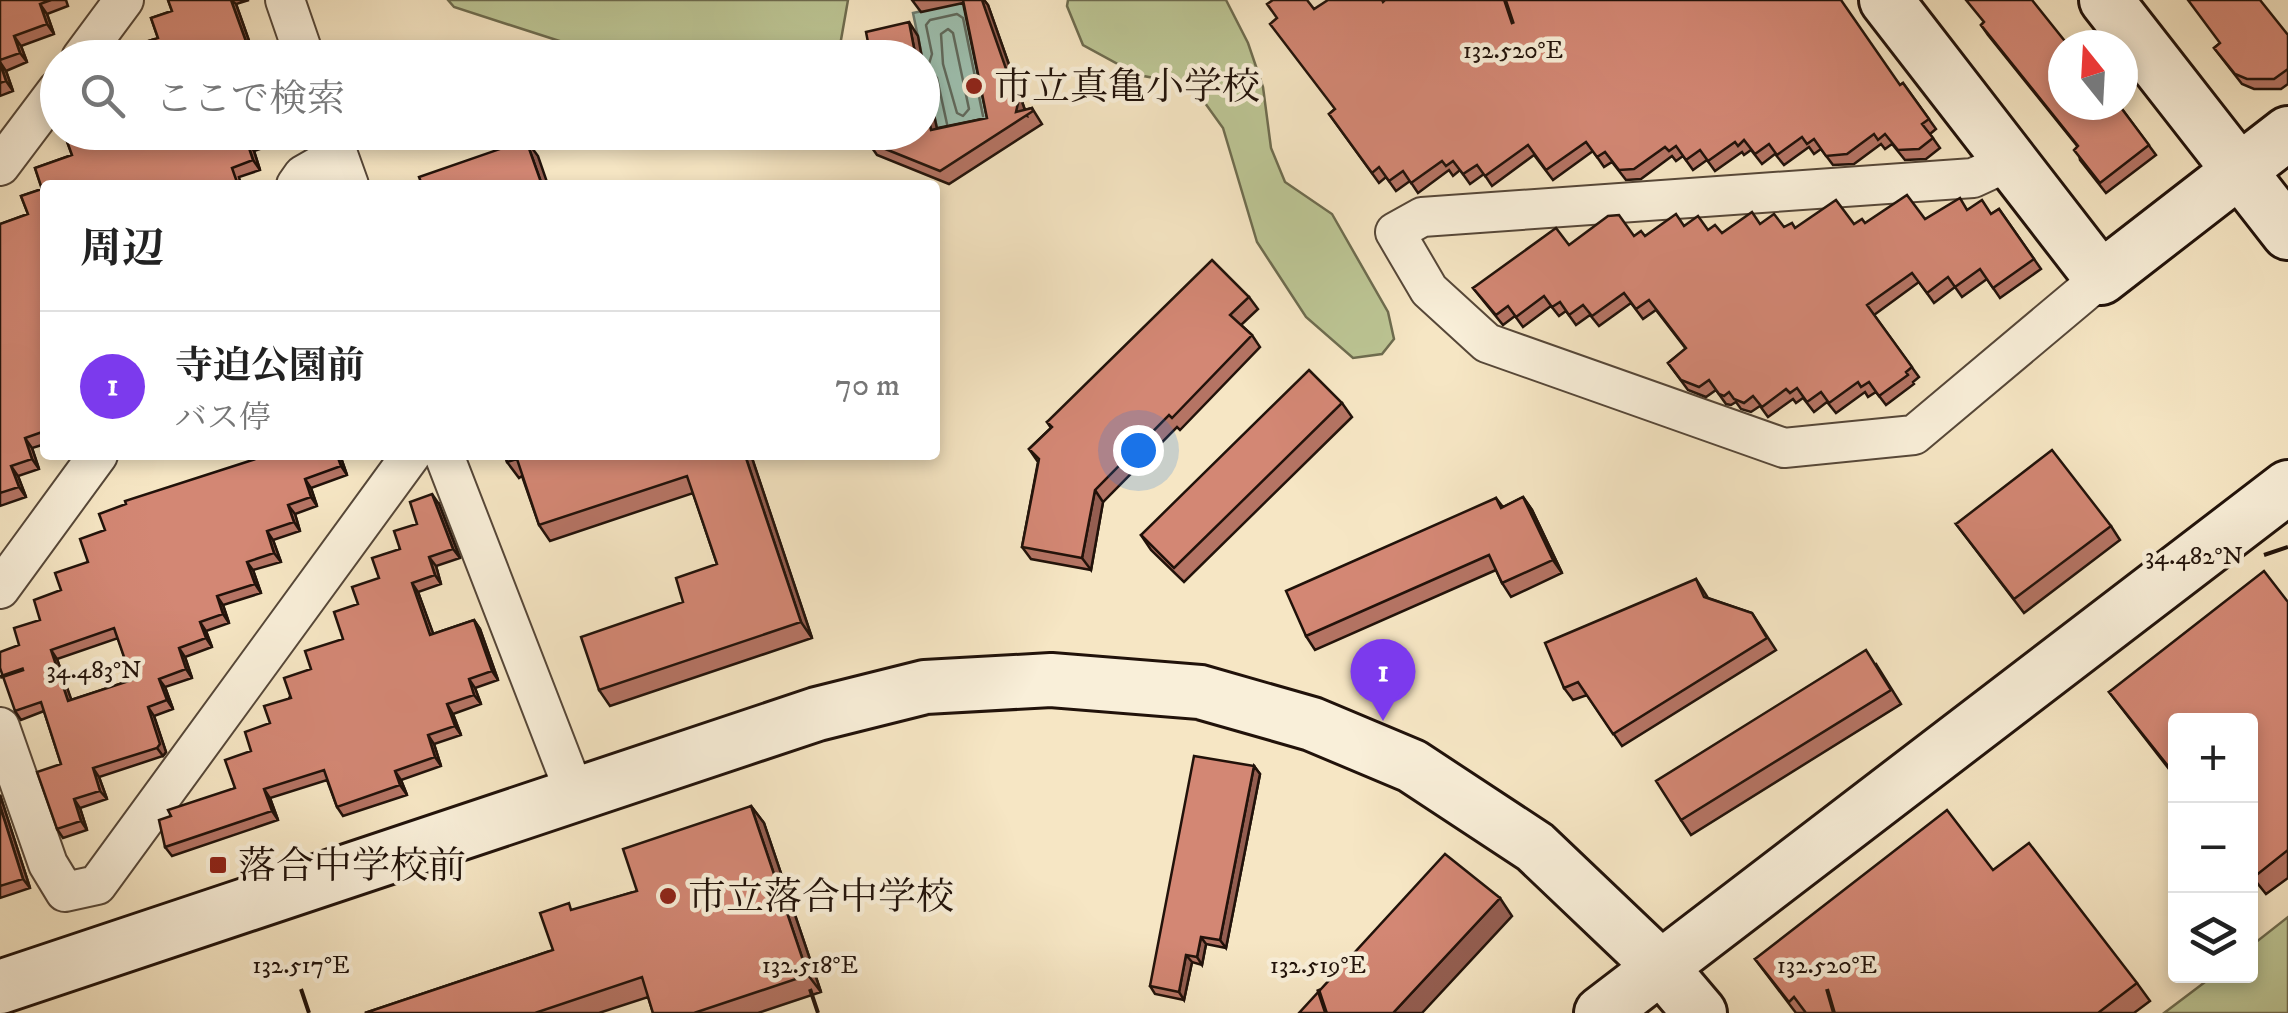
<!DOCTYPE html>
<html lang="ja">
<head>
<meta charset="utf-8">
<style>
	:root { --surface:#fff; --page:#f6f6f6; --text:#222; --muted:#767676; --line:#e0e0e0; --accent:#7c3aed }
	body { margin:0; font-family:"IM FELL DW Pica","Noto Serif JP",serif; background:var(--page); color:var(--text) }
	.controls { position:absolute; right:30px; bottom:30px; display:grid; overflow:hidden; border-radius:10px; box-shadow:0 5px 15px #0003 }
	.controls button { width:90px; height:90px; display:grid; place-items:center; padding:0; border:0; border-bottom:2px solid var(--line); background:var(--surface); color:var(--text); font:50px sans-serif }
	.compass { position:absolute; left:2048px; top:30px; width:90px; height:90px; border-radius:50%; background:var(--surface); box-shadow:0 5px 15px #0003; rotate:342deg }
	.you { position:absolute; left:1138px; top:450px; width:35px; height:35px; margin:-25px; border:8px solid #fff; border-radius:50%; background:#1a73e8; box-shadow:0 0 0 15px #1a73e833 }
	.badge { display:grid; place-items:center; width:65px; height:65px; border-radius:50%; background:var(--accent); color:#fff; font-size:32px; font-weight:700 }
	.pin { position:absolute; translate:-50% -82px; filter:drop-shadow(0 2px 5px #0008) }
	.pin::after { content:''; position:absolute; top:52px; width:35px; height:30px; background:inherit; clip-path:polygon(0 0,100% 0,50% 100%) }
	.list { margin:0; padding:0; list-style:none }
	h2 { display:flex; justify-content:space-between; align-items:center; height:130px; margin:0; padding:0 40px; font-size:42px }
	h2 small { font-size:32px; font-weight:400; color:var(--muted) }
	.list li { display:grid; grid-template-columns:65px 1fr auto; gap:30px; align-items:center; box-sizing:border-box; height:150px; padding:0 40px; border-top:2px solid var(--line) }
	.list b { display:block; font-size:38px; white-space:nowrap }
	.list p { margin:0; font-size:32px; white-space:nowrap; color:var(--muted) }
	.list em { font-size:32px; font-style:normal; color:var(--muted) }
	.icon { flex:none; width:55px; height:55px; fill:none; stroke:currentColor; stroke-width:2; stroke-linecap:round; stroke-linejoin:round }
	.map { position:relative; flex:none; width:2288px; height:1013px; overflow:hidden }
	.search { position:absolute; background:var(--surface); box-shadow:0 5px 15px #0003; left:40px; top:40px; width:900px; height:110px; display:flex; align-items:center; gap:25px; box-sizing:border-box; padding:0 35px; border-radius:55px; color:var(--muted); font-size:38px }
	.panel { position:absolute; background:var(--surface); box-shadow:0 5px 15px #0003; left:40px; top:180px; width:900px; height:280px; border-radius:10px }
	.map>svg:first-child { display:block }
</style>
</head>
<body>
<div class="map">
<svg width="2288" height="1013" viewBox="0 0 2288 1013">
	<rect width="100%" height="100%" fill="#f6e6c4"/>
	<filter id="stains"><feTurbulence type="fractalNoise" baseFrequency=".002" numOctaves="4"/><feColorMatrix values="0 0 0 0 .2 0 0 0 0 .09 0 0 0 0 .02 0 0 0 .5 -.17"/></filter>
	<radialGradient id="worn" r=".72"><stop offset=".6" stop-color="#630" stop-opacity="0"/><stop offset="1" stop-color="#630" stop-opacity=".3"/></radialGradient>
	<!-- green -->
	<path fill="#bcc594" stroke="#6e6c4f" stroke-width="2.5" d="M448,0h400l-10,57h-229l-155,-50z
		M1068,0h158l22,43 15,44 8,61 14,34 47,32 56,98 6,27 -12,15 -29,4 -47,-41 -49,-75 -34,-114 -31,-43 -54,-10 -55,-30 -16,-39z
		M2288,917v96h-124l49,-37h37l1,-30z"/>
	<!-- water -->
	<path fill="#9dc0b0" stroke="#6b7a6e" stroke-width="2.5" d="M969,1l27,130 -56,12 -27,-130z"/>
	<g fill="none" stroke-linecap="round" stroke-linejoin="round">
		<!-- shore -->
		<path stroke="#5f695d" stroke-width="2.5" d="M948,29l5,4 16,76 -6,7 -6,-3 -14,-49 -2,-30z
			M947,124l-10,-46 -9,-11 4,-13 -6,-29 4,-5 27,-6 6,4 20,98"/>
		<defs>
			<path id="street" d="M285,0l20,58
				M81,58l43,-58
				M330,132l19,53
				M2012,160l-39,18 -551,39 -27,15 34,58 58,53 297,105 130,-13 187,-157
				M0,166l58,-77
				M296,185l7,-10 35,-20
				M444,455l132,341
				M0,589l98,-134
				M0,727l48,137 17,28 32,-7 314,-430"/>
			<path id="secondary" d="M1886,0l215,278 187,-145
				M2106,0l182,233
				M0,987l817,-273 108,-27 126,-7 149,12 112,32 100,42 123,81 126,120 39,46
				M1601,1013l687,-526"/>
		</defs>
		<!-- street casing -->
		<use href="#street" stroke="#564738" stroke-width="42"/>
		<!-- secondary casing -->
		<use href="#secondary" stroke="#21120a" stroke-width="58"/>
		<!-- street -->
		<use href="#street" stroke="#f9efd9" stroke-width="38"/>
		<!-- secondary -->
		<use href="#secondary" stroke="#f9efd9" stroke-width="52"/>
	</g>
	<!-- wall -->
	<path fill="#b57464" stroke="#21120a" stroke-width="2.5" fill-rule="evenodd" d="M0,0h66l2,6 -21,8 7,20 -33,12 6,16 -21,9 7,20 -13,5z
		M168,0h81l-13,4 16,45 20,-7 9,16h-158l-3,-8 38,-12 -7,-20 21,-7z
		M912,0h72l4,5 37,105 7,-2 10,16 -93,60 -72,-29 -9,-13 119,-24 -24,-115 -42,9z
		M1383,2l517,83 3,-2 33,46 -6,5 10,14 -14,11 -21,1 -13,-16 -7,5 -4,-5 -27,20 -21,1 -12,-16 -7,5 -5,-7 -25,18 -9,-11 -13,10 -11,-14 -7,5 -2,-3 -27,19 -8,-11 -14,10 -10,-14 -7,5 -4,-5 -31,23 -15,1 -14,-18 -8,5 -11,-16 -40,29 -19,-25 -42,31 -8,-12 -14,10 -10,-14 -7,6 -4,-6 -31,23 -8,-12 -14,10 -10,-14 -7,6 -50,-69 6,-5 -21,-100z
		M1983,23l85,22 51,60 37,50 -50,38 -26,-33 -2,-13 -90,-112 -7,-10z
		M2288,35v49l-7,5h-27l-12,-5 -28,-36 5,-4z
		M74,132h210l2,8 -32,11 6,19 -21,7 2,8h-196v259l-13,4 7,21 -21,7 8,21 -26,9v-282l28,-10 -7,-18 21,-7 -7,-21 37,-13 -7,-19z
		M1999,209l42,60 -41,29 -13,-19 -25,18 -7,-10 -21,16 -15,-21 -45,33 45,62 -6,5 1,2 -28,21 -10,-13 -8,5 -3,-5 -29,21 -9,-11 -13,10 -11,-14 -7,5 -3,-4 -25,18 -8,-11 -9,6 -10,-3 -5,-7 -5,3 -5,-1 -10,-14 -10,7 -18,-7 -20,-27 18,-14 -30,-39 -13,9 -12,-16 -32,23 -9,-11 -14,10 -10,-14 -7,5 -8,-10 -28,21 -8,-11 -12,9 -30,-37 96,-43 65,-9h11l39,-10 38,7 38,-9 35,4 59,-4 71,-5 43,-9 23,4z
		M1249,297l9,12 -17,16 11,10 8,12 -80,83 -3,-3 -74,75 -12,68 -60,-11 -9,-12 16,-85 -9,-13 22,-21 -4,-6z
		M1342,403l10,14 -168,165 -33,-32 -10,-15z
		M340,455l7,20 -36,13 6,18 -22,8 5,17 -27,9 8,22 -28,8 8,23 -38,12 6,18 -23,8 6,16 -27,10 7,21 -27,9 8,22 -19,7 12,36 -3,4 -64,21 8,22 -27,9 7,22 -24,8 -6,-9 4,-65 -17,-53 -23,9 -6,-9 4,-66 21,-25 21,-30 27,-28zM118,638l14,42 -61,20 -14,-41z
		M505,455h246l61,183 -202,68 -11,-16 84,-88 34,-38 -24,-71 -143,48 -11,-16 -17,-49 -3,2 -12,-16z
		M1523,497l9,13 30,63 -51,24 -9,-14 -6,-13 -181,80 -9,-14 190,-138 7,9z
		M439,504l21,54 -24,8 5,18 -23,8 15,42 41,-14 6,9 18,51 -23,8 6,16 -28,10 8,21 -27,9 7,22 -40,14 6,15 -64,21 -6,-9 -10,-27 -57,18 8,22 -106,36 -7,-9 6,-31 64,-28 16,-37 19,-28 41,-54 32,-30 15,-35 21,-26 38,-54z
		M1956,524l155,2 9,14 -96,73z
		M1696,579l12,19 44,15 24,37 -154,96 -35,-51 -14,5 -9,-12z
		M2288,602v276l-22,16 -16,-20v-154h-74v58l-67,-86z
		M1876,664l25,40 -210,131 -10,-15z
		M1254,766l6,8 -34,174 -20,-4 -4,21 -10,-3 -8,38 -29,-6 -5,-8z
		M0,795l30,93 -30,10z
		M751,806l13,17 57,169 -63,21h-105l-5,-16 -49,16h-234l188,-63 21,-40 63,-19z
		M1993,870l144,113 13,18 -16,12h-338l-41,-54z"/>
	<!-- shaded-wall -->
	<path fill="#945e51" stroke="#21120a" stroke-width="2.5" d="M231,0l5,4 19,54 -6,-8z
		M982,0h2l4,5 39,111 -11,-4z
		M40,4l7,10 7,20 -7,-10z
		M909,22l9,14 4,22h-6z
		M14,36l7,10 6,16 -7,-9z
		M922,58l18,85 -9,-13 -9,-41z
		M0,62l6,9 7,20 -7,-10z
		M526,140l12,16 10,29h-6z
		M247,142l7,9 6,19 -7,-10z
		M25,438l7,10 7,21 -7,-10z
		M337,455h3l7,20 -6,-9z
		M745,455h6l61,183 -11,-16z
		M11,466l7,10 8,21 -7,-10z
		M305,479l6,9 6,18 -6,-9z
		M1095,490l8,12 -12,68 -9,-12z
		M432,494l7,10 21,54 -7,-9z
		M1523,497l9,13 30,63 -9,-13z
		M288,505l7,9 5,17 -6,-9z
		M267,531l6,9 8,22 -7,-9z
		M429,557l7,9 5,18 -6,-9z
		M247,562l6,8 8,23 -6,-9z
		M412,583l6,9 19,52 -7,-9z
		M217,596l6,9 6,18 -6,-9z
		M474,620l6,9 18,51 -6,-9z
		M200,622l6,9 6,16 -6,-9z
		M179,648l6,9 7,21 -6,-9z
		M51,650l6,9 18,51 -7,-9z
		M159,679l6,8 8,22 -6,-9z
		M469,679l6,9 6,16 -7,-9z
		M447,704l6,10 8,21 -6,-9z
		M148,707l6,9 12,36 -3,4 -6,-8z
		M428,735l6,9 7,22 -6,-9z
		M1254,766l6,8 -34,174 -6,-8z
		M93,768l6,9 8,22 -7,-8z
		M395,771l6,9 6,15 -7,-10z
		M264,789l6,9 8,22 -6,-9z
		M0,795l30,93 -7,-9 -23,-73z
		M74,799l6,9 7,22 -6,-9z
		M751,806l13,17 57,169 -13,-17z
		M1500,898l12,18 -90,97h-29z
		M1201,937l5,7 -4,21 -5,-8z
		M1186,955l6,7 -8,38 -5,-8z"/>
	<!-- building -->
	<path fill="#d38774" stroke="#21120a" stroke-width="2.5" fill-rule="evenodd" d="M0,0h51l-11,4 7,20 -33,12 6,17 -20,7z
		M168,0h63l18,50 23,-8 6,16h-155l-3,-8 38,-12 -7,-20 21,-7z
		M963,0h19l36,103 -2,9 16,-4 1,3 -93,60 -72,-29 -2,-10h56v-43l9,41 56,-12z
		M1273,0h34l7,9 14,-9h54l1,2 2,-2h456l59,85 3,-2 26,36 -7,5 11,14 -14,11 -21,1 -13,-16 -7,6 -4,-6 -27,20 -21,2 -12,-17 -7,5 -5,-7 -25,18 -8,-11 -14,10 -11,-14 -6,6 -3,-4 -27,19 -8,-11 -14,10 -10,-14 -7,5 -4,-4 -31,22 -15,1 -14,-18 -8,5 -11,-15 -40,28 -18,-25 -43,31 -8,-11 -14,9 -10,-13 -7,5 -4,-5 -31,22 -8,-12 -14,10 -10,-14 -7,6 -43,-59 6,-5 -65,-85 7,-6 -10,-14z
		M1966,0h66l36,45h-5v60h56l30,40 -49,38 -26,-33 4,-4 -97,-121 3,-3z
		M2188,0h72l28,35v34l-14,10h-27l-12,-5 -21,-26 6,-5z
		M909,22l7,36h-45l-5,-26z
		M0,63l6,18 -6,2z
		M74,132h198l-25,10 6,18 -21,8 6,17h-193v246l-20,7 7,21 -21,7 8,21 -19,6v-269l28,-10 -7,-18 21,-7 -7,-21 37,-13 -7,-19z
		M526,140l16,45h-120l-3,-8z
		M1907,195l18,24 35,-21 7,12 15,-10 9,14 8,-5 35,50 -41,29 -13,-19 -25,18 -7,-10 -21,16 -15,-20 -45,32 45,62 -6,5 2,3 -29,21 -10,-14 -8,5 -3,-5 -29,21 -8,-11 -14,10 -10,-14 -7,5 -4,-4 -24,18 -9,-11 -9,7 -10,-4 -5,-7 -5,4 -5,-2 -10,-14 -10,7 -18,-7 -13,-17 18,-15 -37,-48 -13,9 -12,-16 -32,23 -9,-11 -14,10 -9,-13 -8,5 -8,-11 -28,21 -8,-11 -12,9 -23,-27 83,-60 13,17 39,-29 11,-1 15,21 7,-5 4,5 31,-22 8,12 14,-10 10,14 7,-5 7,8 30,-21 8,12 14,-10 10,13 8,-4 3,5 41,-28 18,24 8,-5 3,4z
		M1212,260l37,37 -19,18 22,20 -80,83 -3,-3 -74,75 -13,68 -60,-11 17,-88 -10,-10 23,-22 -5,-5z
		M1309,370l33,33 -168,165 -33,-33z
		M2052,450l59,76 -97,73 -58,-75z
		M268,455h69l4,11 -36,13 6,18 -23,8 6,17 -27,9 7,22 -27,9 8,22 -38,12 6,18 -23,8 6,16 -27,10 7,21 -27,10 8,21 -19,7 12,37 -3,4 -64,20 7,23 -26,8 7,22 -24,8 -20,-57 24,-8 -20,-62 -26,9 -15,-43v-16l19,-7 -5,-17 26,-8 -6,-20 27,-10 -6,-17 33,-11 -8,-23 25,-9 -6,-16 27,-10 -1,-3zM114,628l18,52 -64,21 -17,-51z
		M505,455h240l56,167 -202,68 -18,-53 102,-35 -7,-24 41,-14 -30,-88 -148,49 -22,-66 -10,3z
		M432,494l21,55 -24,8 6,18 -23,8 18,52 44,-15 18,51 -23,8 5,16 -27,9 8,22 -27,9 7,22 -40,14 5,14 -63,22 -13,-37 -60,19 8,22 -107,36 -6,-27 12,-4 -3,-6 67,-22 -10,-28 26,-9 -6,-19 25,-9 -6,-17 27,-8 -7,-20 27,-9 -6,-18 38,-12 -9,-27 24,-8 -6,-17 27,-9 -7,-20 28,-9 -6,-18 23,-7 -7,-22z
		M1523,497l30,63 -51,23 -13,-28 -183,81 -20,-45 210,-93 5,10z
		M2264,571l24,31v248l-34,27 -4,-5v-152h-74v56l-67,-84z
		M1696,579l8,18 48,16 15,25 -154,96 -35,-52 -14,6 -19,-45z
		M1866,650l25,40 -210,130 -25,-39z
		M1194,756l60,10 -34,174 -19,-3 -4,20 -11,-2 -7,37 -29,-6z
		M0,806l23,73 -23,7z
		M751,806l57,169 -114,38h-41l-11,-36 -107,36h-170l188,-63 -13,-37 29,-10 2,7 66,-19 -14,-42z
		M1947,810l46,60 36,-27 108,140 -39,30h-292l-12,-16 -5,5 -34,-43z
		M1445,854l55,44 -107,115h-94z"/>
	<!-- ticks -->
	<path fill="none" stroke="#21120a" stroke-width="4" d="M1505,0l8,24M2264,555l24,-8M0,677l24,-8M301,989l8,24M810,989l8,24M1318,989l8,24M1827,989l7,24"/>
	<!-- markers -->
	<g fill="#8f2418" stroke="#f9efd9" stroke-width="4">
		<circle cx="974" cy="86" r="10"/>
		<rect x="208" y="855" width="20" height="20" rx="5"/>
		<circle cx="668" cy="896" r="10"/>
	</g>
	<g text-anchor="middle" stroke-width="9" stroke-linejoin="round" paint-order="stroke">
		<!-- poi labels -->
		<g font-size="38" fill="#21120a" stroke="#f9efd9" text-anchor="start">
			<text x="994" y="99">市立真亀小学校</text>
			<text x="238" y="878">落合中学校前</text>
			<text x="688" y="909">市立落合中学校</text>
		</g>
	</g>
	<g font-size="25" text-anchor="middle" fill="#21120a" stroke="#f9efd9" stroke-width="9" stroke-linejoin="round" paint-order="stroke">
		<text x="1513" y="58">132.520°E</text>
		<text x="2194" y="564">34.482°N</text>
		<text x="94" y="678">34.483°N</text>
		<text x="301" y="973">132.517°E</text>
		<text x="810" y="973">132.518°E</text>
		<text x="1318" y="973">132.519°E</text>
		<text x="1827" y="973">132.520°E</text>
	</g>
	<rect width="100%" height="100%" filter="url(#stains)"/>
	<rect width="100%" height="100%" fill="url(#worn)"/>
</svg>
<div class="controls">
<button>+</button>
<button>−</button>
<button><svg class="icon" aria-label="layers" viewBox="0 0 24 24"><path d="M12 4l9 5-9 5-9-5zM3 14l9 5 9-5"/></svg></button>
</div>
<svg class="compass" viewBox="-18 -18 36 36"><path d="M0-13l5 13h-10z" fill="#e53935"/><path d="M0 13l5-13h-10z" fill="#767676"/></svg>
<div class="you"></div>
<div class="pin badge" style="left:1383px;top:721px">1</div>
<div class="search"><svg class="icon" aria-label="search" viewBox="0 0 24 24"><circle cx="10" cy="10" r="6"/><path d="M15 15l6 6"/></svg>ここで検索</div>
<section class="panel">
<h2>周辺<small></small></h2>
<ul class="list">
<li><span class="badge">1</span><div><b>寺迫公園前</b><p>バス停</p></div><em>70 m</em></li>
</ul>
</section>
</div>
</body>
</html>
